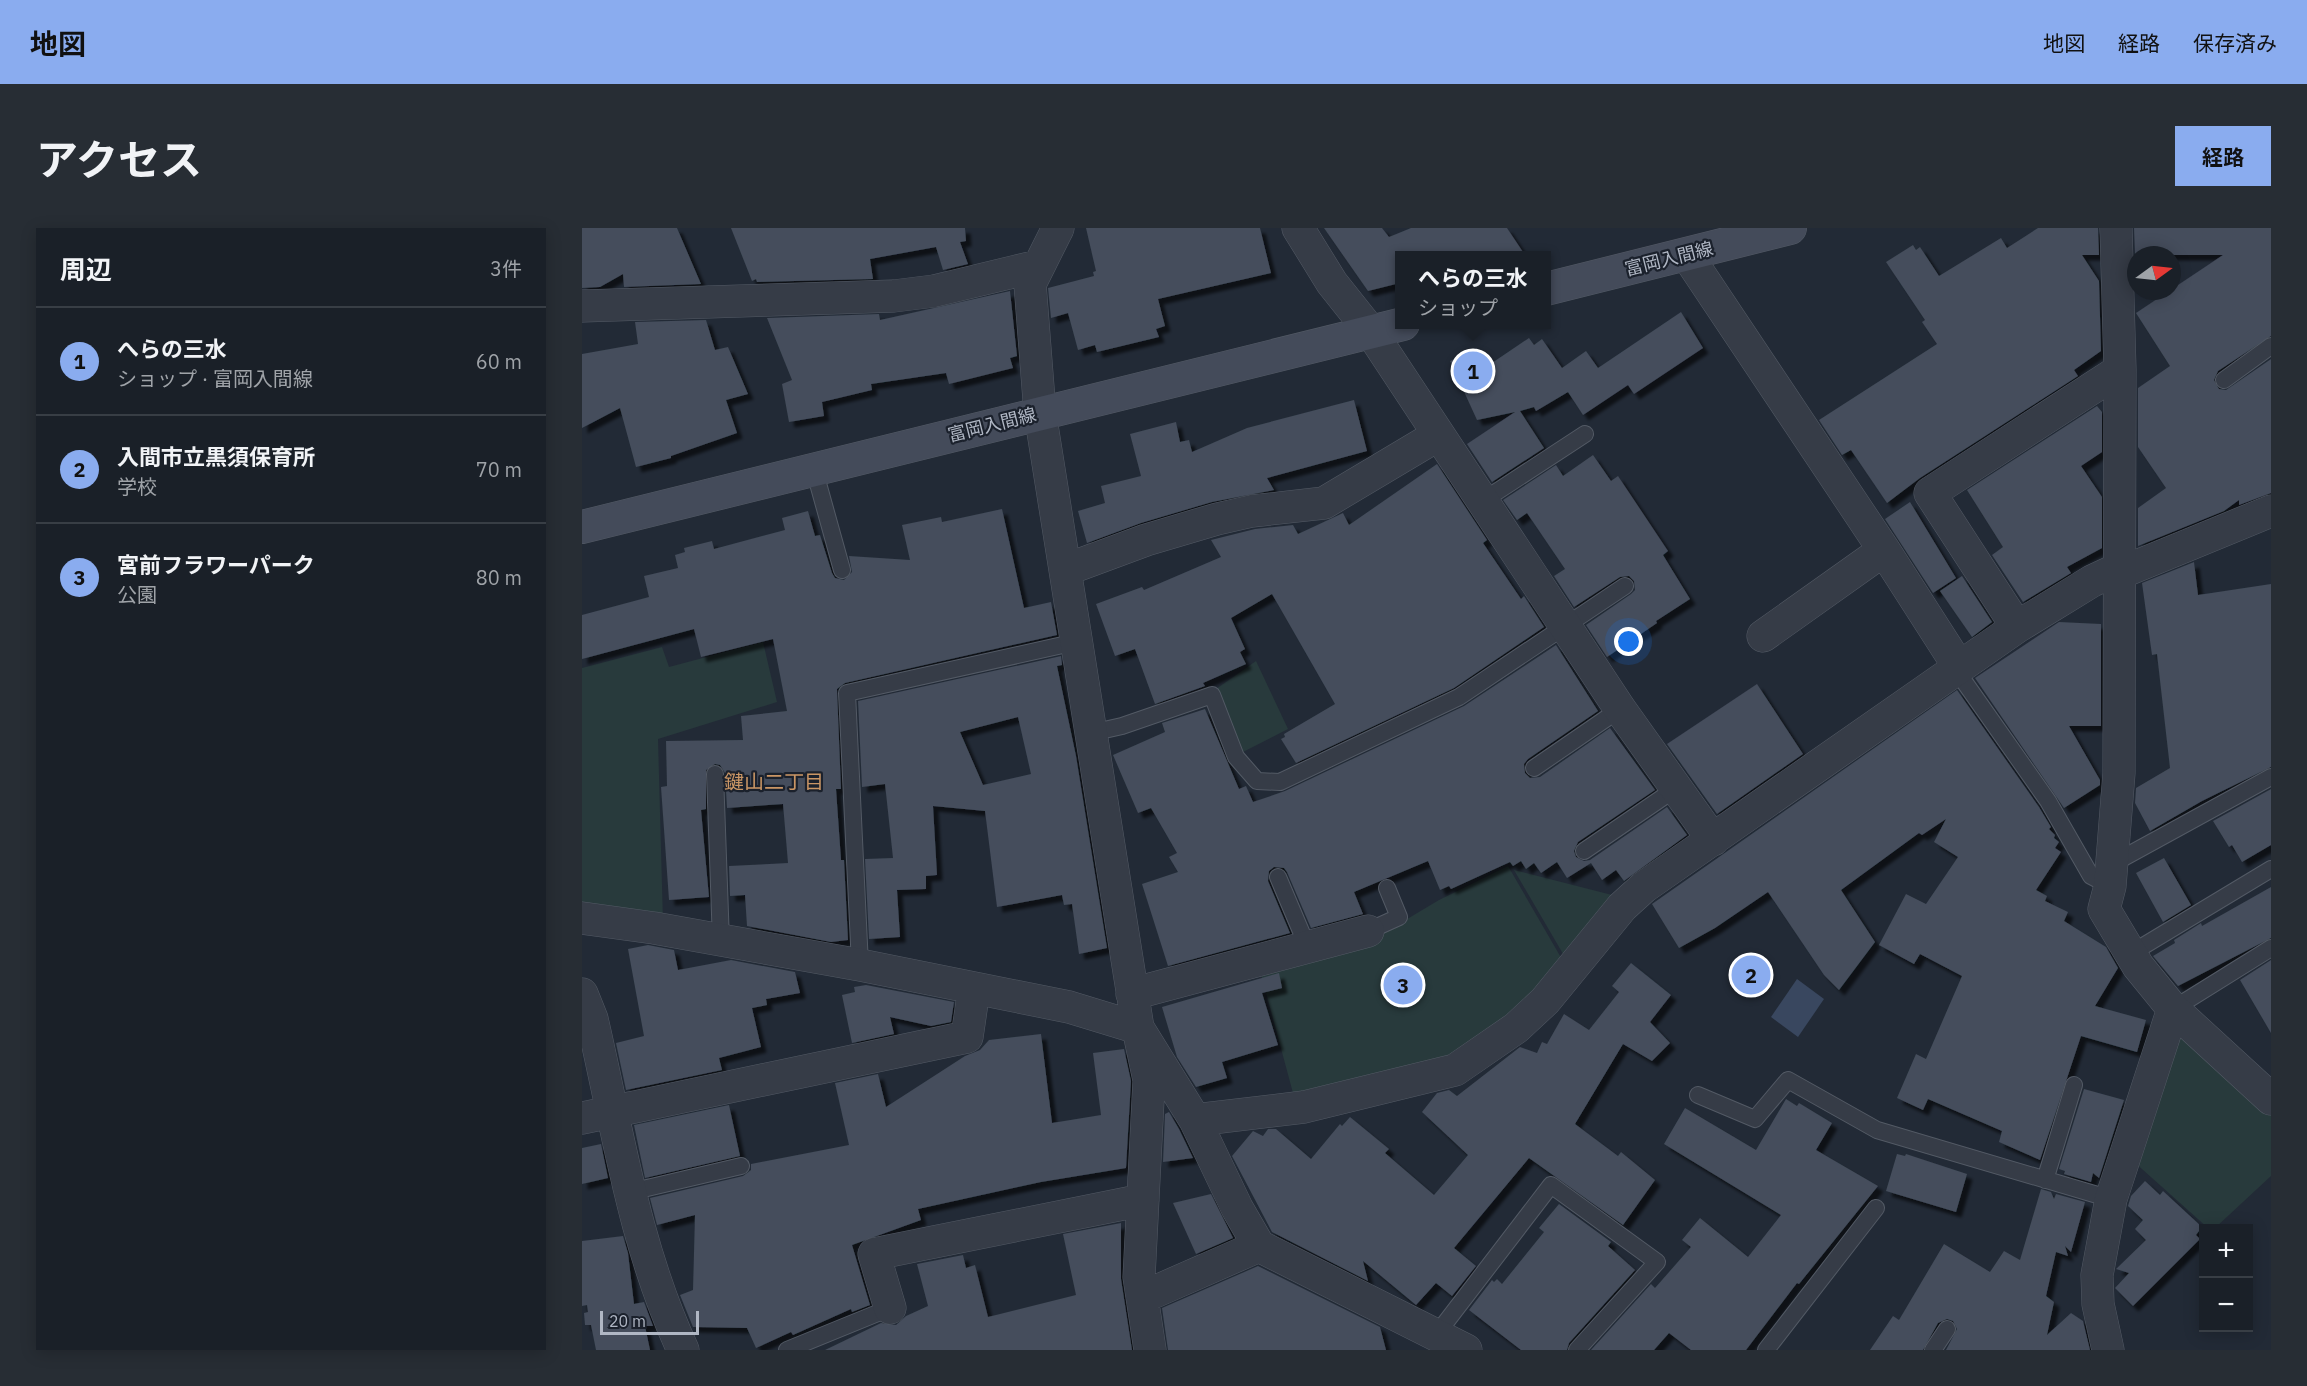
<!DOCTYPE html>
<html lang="ja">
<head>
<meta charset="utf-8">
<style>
	:root { --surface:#1a2028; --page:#272d34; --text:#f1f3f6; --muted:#9fa3a8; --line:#383e45; --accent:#8aacef }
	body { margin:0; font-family:"IBM Plex Sans","Noto Sans JP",sans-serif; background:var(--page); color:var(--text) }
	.controls { position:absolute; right:18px; bottom:18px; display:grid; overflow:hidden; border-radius:0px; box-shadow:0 3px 15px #0003 }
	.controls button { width:54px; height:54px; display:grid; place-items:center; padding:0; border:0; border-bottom:2px solid var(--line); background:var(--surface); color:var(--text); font:30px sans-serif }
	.compass { position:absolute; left:1545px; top:18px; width:54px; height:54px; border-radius:50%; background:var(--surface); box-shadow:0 3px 15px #0003; rotate:75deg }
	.scale { position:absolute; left:18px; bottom:15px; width:99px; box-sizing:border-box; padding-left:6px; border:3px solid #b0b7c4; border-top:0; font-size:16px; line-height:21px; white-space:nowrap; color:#b0b7c4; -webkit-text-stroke:4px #1b212c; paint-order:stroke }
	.you { position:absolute; left:1047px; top:414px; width:21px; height:21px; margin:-15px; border:4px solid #fff; border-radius:50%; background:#1a73e8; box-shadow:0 0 0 9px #1a73e833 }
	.badge { display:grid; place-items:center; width:39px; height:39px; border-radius:50%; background:var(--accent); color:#111; font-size:20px; font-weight:700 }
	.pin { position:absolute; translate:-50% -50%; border:3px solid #fff; box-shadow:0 2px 6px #0006 }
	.popup { position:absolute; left:813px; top:23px; width:156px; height:78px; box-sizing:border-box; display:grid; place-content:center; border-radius:0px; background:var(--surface); filter:drop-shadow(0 2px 4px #0005); font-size:20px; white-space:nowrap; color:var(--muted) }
	.popup b { font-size:22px; color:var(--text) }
	.popup::after { content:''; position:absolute; left:50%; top:100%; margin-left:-12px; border:12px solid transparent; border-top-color:var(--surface) }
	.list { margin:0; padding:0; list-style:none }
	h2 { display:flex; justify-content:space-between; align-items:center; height:78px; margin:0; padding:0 24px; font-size:26px }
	h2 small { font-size:20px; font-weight:400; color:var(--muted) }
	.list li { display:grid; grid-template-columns:39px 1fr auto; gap:18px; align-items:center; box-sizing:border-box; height:108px; padding:0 24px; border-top:2px solid var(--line) }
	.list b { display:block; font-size:22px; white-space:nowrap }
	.list p { margin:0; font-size:20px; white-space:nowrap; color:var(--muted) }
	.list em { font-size:20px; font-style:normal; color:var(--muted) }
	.map { position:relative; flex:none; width:1689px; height:1122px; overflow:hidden; border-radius:0px }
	header { display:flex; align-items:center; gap:36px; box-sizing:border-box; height:84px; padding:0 30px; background:var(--accent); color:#111 }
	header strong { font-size:28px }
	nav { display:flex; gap:33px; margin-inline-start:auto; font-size:21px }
	.intro { display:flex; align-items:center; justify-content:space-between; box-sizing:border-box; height:144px; padding:0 36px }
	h1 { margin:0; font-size:42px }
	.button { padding:15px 27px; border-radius:0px; background:var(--accent); color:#111; font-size:21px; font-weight:700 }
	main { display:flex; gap:36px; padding:0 36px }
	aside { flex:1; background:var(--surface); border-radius:0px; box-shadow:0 3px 15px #0003 }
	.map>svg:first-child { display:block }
</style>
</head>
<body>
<header>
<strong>地図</strong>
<nav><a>地図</a><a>経路</a><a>保存済み</a></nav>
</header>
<div class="intro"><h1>アクセス</h1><a class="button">経路</a></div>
<main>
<aside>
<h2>周辺<small>3件</small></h2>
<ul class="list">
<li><span class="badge">1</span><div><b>へらの三水</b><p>ショップ · 富岡入間線</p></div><em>60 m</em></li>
<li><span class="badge">2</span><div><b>入間市立黒須保育所</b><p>学校</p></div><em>70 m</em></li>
<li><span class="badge">3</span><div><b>宮前フラワーパーク</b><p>公園</p></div><em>80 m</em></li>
</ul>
</aside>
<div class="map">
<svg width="1689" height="1122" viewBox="0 0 1689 1122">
	<defs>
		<filter id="shadow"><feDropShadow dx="5.5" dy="5.5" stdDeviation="1.5" flood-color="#0009"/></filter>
	</defs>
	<rect width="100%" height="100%" fill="#222a36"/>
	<!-- green -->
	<path fill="#283a3c" d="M181,414l14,60 -119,37 5,183 -81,-14v-240l80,-21 7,20z
		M674,433l32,68 -45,23 -27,-63z
		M926,638l55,95 -54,55 -56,41 -160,36 -32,-119 111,-34 67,-40z
		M932,642l102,26 -50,63z
		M1601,804l88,79v65l-56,52h-7l-75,-67 39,-126z"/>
	<!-- water -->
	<path fill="#39475f" d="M1215,751l27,20 -26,38 -27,-20z"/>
	<!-- building -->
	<path fill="#444d5b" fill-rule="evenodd" filter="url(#shadow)" d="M0,0h95l24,56 -77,3 -1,-13 -23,13 -18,1z
		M149,0h234l1,13 -6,1 8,22 -25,6 -7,-23 -66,12 3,20 -116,3 -1,-3 -4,2z
		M504,0h174l11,45 -113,26 7,27 -9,3 3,8 -62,15 -2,-7 -17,5 -10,-37 -17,5 -3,-30 46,-12 -1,-4 3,-1z
		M742,0h58l7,9 22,-9h96l18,27h-124l-1,-2v30l-32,8z
		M1456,0h60l1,27h-17l17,26 2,70 -27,19 4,6 -158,102 -33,25 -36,-53 -9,5 -23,-35 118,-76 -15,-22 3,-2 -39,-58 27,-17 3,5 4,-3 19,29 62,-38 6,10z
		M1552,0h137v108l-53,35 -4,9 5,9 7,1 45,-31v134l-32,12v-5l-15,11 -86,35v-38l28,-20 -28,-41v-59l32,-22 -34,-53 87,-58h-88z
		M428,63l7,65 -7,2 3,10 -64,16 -3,-11 -75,11 1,6 -50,12 2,14 -35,6 -7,-38 10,-4 -25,-62 112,-4 1,6z
		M1099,84l22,36 -69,46 -6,-9 -45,30 -15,-23 -32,19 -2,-4 -14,4 24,37 -52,34 -25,-38 48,-32 -38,8 -27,-59 27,-13 9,19 43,-29 5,7 8,-6 20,29 24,-17 12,17z
		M124,92l9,30 13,-3 20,47 -22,6 11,33 -66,23v2l-35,9 -16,-59 -38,20v-74l56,-10 -3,-22z
		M772,172l13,51 -100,27 7,12 -62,12 -71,21 -54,20 -9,-32 27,-8 -4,-17 40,-10 -11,-42 46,-12 4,20 9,-2 3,12 55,-24z
		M1515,178l5,6v40l-21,14 21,31v51l-35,19 4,6 -48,29 -31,-47 11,-8 -36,-57z
		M1011,227l18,26 7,-5 50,75 -5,4 27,44 -34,22 1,2 -50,34 -21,-32 45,-31 4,-4 -1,-9 -5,-5 -9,1 -46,30 -20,-31 11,-7 -38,-56 -10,7 -14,-20 53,-35 7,11z
		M855,236l50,76 -4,3 38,56 3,-3 20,31 -90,61 -158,75 -15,-24 4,-2 -1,-3 51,-30 -63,-110 -41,24 14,31 -5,3 6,12 -43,19 2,3 -50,18 -20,-55 -20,7 -19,-52 46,-17 2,3 77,-33 -10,-17 44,-11 38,-4 5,9 45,-21 6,12z
		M1328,274l46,76 -23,15 -48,-74z
		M420,281l22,99 27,-6 6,33 -212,48 -8,6 4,100h-5l5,71h3l4,80 -17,2 -84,-16 -2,-31 -15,1 -1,-30 59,-3 -5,-59 -56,4 -2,-35 -5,-8 -5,-1 -9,6v39l-5,1 8,87 -40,3 -8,-113 6,-1 -1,-45 77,-1 -2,-24 46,-5 -14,-72 -72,18 -7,-28 -112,30v-44l67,-18 -5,-21 34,-8 -3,-13 10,-3 -1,-4 28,-7 2,8 71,-19 -3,-12 26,-7 7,25 5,-1 12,38 3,5 9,2 8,-8 -3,-16 61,4 -8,-35 39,-8 1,5z
		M1612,334l4,33 73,-11v183l-69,34 -52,30 -15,-28 1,-15 34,-20 -13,-114 -5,1 -10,-72z
		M1380,348l30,46 -20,15 -32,-46z
		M1477,394l42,2v102h-32l31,54v5l-36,23 -89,-130z
		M974,417l42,66 -70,48 -4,5 1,9 5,5 10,-1 70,-49 45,62 -77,52 -4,9 2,6 8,4 6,-1 77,-53 20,28 -63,46 -8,-11 -14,10 -11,-17 -24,15 -10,-16 -16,11 -7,-10 -8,6 -5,-8 -8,5 -3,-4 -59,27 -2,-3 -9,4 -12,-29 -74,31 9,22 -52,14 -24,-56 -3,-4 -10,-1 -5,4 -1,10 22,52 -122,33 -26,-82 36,-12 -9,-15 8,-4 -26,-45 -13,5 -25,-58 52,-23 -3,-9 43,-14 34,80 7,-3 7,16 32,-11 179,-85z
		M479,428l1,9 -5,1 19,90 31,192 -28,6 -7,-50 -8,1 -2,-10 -65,12 -12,-96 -52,-5 4,69 -11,1v13l-29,1 3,47 -31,2 -4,-80 28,-1 -8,-74 -23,3 -4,-86zM436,489l13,57 -48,11 -23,-53z
		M1175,456l46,70 -86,60 -50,-70z
		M1375,462l82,117 12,20 -2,2 6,6 -1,3 5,4 -4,6 6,4 -25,38 11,6 -2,5 23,11 -4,9 42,26 12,21 -23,38 51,14 -9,32 -56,-16 -41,124 -41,-18 3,-11 -74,-32 -5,11 -26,-12 19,-44 10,5 36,-83 -42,-22 -6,10 -35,-19 27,-51 20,10 32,-47 -24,-15 12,-23 -24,16 -3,-2 -78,57 34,52 -36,48 -15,-15 -56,-83 -53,36 -36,20 -27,-44z
		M1689,561v56l-29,17 -10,-17 -3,2 -16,-26z
		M1582,630l27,47 -28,17 -27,-49z
		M1689,659v51l-93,48 -25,-30 22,-13 -1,-3 27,-17 1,3z
		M66,717l26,5 4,20 53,-10 64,12 5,21 -34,6 1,6 -15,3 9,39 -42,11 3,12 -96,20 -10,-47 28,-7 -16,-87z
		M1689,732v73l-31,-53z
		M1049,735l40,32 -21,27 20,21 -18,18 -29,-17 -48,80 43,32 3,-4 34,28 -32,45 -94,-67 -75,90 22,18 -24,30 -16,-13 -20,22 -53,-44 5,20 -96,-49 -40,-76 21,-25 10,5 5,-7h8l35,30 29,-35 2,2 8,-9 39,32 -4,4 49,42 34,-40 -46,-43 15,-19 12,-3 8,6 63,-49 17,6 5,-11 5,2 17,-30 25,16 30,-38 -7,-6z
		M697,745l3,15 -20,5 16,52 -56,17 5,16 -31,9 -19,-30 -15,-50z
		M284,757l88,17 -3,20 -20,4 -41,-9 4,17 -42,9 -10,-48 13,-3 -1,-5z
		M459,806l11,89 49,-8 -8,-62 31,-4 7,32 -5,87 -85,14 -123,27 3,11 -69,25 18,60 -18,7 -1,-3 -58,26 -2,-3 -35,16 -9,-20 -54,-1 -13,-32 13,-5 2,-75 -38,10 -7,-27 93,-22 8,-6v-6l98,-19 -14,-62 43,-9 8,33 79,-51 15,-6 9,-10z
		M1502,861l40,11 -25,78 -6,-5 -2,9 -27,-8 1,-3 -6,-2z
		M1204,871l11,7 2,-3 33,20 -16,27 62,36 -79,98 -2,-1 -51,67h-55l-22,-17 -15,17h-63l60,-66 4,4 36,-41 -9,-7 18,-22 48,39 33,-42 -117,-71 21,-36 71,42z
		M147,877l11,51 -95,22 -11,-53z
		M587,884l10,17 14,29 -30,4 2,-48z
		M19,916l7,34 -26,6v-36z
		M1315,926l8,2 1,-2 61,20 -11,38 -70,-21z
		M1563,953l15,14 3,-4 39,36 -6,8 4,4 -67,67 -18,-18 14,-15 -13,-4 30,-29 -11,-11 8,-9 -15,-14 3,-10z
		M1459,961l10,3 3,7 2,-5 29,8 -14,50 -6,-6 3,10 -12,-4 -10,44 8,6 -7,33 24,-22 12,8 7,29h-144l11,-21 -4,-8 -6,-2 -9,4 -15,27h-53l23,-34 6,4 45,-76 46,28 14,-21 16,9z
		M629,966l22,44 -37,16 -23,-51z
		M977,976l52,38 -3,4 27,24 -66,73 -2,7h-46l-52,-40 23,-30 2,2 3,-3 5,5 42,-52 -5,-4z
		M539,995v56l11,71h-307l56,-27 15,2 10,-9 22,-10 -11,-42 46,-9 3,13 9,-3 13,52 88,-22 -13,-61z
		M41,1008l5,17 6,51 10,-2 9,24h-8l5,24h-54l-5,-25h-6l-1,-12 4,-1 -1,-7 -5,1v-65z
		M676,1038l122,61 6,23h-218l-6,-42z"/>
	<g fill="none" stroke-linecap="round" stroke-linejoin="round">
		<defs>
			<path id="service" d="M1642,152l47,-34
				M232,241l28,101
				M899,274l104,-68
				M1377,439l4,13 85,121 43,75 19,10
				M509,505l31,-7 90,-31 24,62 21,24 23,1 179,-85 166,-111
				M952,540l86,-59
				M133,546l6,168
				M1002,623l91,-62
				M1530,636l159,-87
				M696,649l30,71
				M786,703l31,-14 -12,-29
				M1548,726l141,-85
				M278,737l-13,-272 229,-51
				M1591,781l98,-61
				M1116,867l57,24 33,-39 89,50 234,69
				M1463,952l29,-95
				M48,964l111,-26
				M854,1107l115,-150 106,77 -80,88
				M205,1122l103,-42
				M1184,1122l110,-142
				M1351,1122l14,-21"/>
			<path id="minor" d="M476,0l-28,56 10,129 98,615 57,92 42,88 22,38 207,104
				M716,0l34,55 39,49 249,377 93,131
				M1534,0l4,142 -1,403 -9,113 -6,23 34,57 35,43 98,90
				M1105,27l197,295 75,117
				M0,78l312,-10 40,-5 104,-25
				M483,342l81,-30 71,-21 35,-8 72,-8 114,-68
				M1538,345l151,-62
				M1435,399l-87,-134 190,-123
				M1181,408l121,-86
				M0,690l72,10 206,37 209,42 69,21 11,52 -10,197 11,73
				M0,766l10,25c26,112 42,226 91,331
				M550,766l236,-63
				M0,890l385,-81 7,-48
				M613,892l109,-13 151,-37 61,-42 29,-27 77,-94 22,-20 373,-260 75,-46 28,-13
				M561,1069l116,-51
				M308,1080l-16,-54 269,-54
				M1526,1122l-10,-46 -1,-29 14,-76 62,-190"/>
			<path id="secondary" d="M964,61l244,-61
				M0,299l821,-203"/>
		</defs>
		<!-- service casing -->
		<use href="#service" stroke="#535a65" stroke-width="18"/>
		<!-- minor casing -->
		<use href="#minor" stroke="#535a65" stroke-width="33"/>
		<!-- secondary casing -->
		<use href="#secondary" stroke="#535a65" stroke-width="34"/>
		<!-- service -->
		<use href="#service" stroke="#363c47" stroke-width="16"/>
		<!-- minor -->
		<use href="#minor" stroke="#363c47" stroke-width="32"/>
		<!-- secondary -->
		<use href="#secondary" stroke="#444b5a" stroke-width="33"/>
	</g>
	<g text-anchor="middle" stroke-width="4.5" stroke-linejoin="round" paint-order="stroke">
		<!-- street labels -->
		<g font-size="18" fill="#b0b7c4" stroke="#1b212c">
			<text transform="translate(1087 31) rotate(-14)" y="6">富岡入間線</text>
			<text transform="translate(410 197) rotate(-14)" y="6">富岡入間線</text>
		</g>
		<!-- neighbourhood labels -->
		<g font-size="20" fill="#ca9665" stroke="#1b212c">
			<text x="192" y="561">鍵山二丁目</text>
		</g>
	</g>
</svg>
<div class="controls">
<button>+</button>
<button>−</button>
</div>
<svg class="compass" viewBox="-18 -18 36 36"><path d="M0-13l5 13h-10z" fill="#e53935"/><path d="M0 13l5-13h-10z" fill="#9fa3a8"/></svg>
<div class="scale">20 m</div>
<div class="you"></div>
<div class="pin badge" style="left:891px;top:143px">1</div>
<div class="popup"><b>へらの三水</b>ショップ</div>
<div class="pin badge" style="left:1169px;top:747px">2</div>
<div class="pin badge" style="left:821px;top:757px">3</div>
</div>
</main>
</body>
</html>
